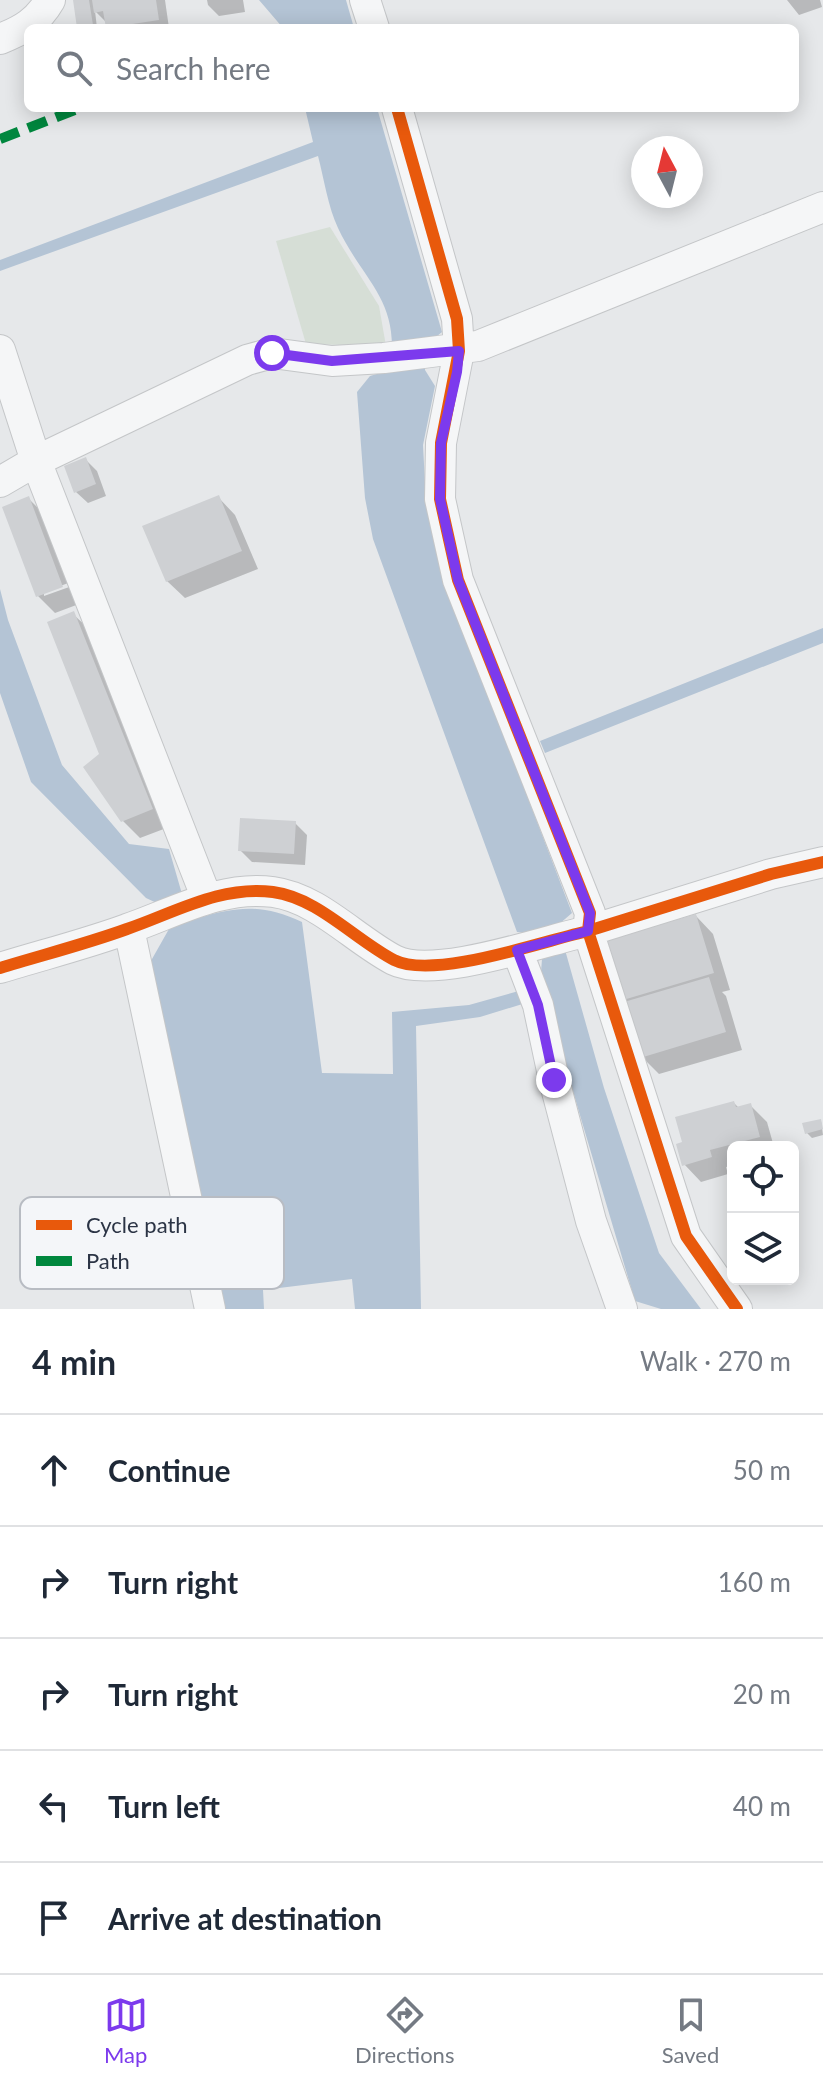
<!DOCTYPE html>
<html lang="en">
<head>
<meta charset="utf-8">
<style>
	:root { --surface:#fff; --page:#f2f2f3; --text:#1f2937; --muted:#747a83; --line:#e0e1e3; --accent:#7c3aed }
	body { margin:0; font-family:Lato,sans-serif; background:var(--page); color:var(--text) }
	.controls { position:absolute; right:24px; bottom:24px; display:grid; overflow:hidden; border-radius:12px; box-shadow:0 4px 20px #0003 }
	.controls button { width:72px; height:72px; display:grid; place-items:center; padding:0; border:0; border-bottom:2px solid var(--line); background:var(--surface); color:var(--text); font:40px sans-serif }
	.compass { position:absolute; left:631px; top:136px; width:72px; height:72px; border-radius:50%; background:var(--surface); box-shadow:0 4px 20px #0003; rotate:353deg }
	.stop { position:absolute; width:24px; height:24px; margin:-18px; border:6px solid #7c3aed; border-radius:50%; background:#fff }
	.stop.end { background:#7c3aed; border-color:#fff; box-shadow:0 2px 8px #0008 }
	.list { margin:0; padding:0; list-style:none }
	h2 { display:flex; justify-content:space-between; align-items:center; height:104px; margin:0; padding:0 32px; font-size:34px }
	h2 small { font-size:26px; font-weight:400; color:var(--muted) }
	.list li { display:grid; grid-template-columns:52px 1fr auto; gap:24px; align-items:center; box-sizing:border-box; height:112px; padding:0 32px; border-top:2px solid var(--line) }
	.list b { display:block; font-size:30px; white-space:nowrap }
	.list em { font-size:26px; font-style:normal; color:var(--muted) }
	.icon { flex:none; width:44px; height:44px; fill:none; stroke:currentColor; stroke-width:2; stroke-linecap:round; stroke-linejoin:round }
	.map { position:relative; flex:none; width:823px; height:1309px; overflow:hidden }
	.search { position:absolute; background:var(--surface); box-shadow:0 4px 20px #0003; left:24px; right:24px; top:24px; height:88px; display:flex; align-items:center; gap:20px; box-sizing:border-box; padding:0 28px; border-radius:12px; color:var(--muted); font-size:30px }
	.sheet { height:664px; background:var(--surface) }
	nav { display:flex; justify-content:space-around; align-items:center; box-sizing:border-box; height:112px; border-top:2px solid var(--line); background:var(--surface); font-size:22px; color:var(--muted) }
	nav a { display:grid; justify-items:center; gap:4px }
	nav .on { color:var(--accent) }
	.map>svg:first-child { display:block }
</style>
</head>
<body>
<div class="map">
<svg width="823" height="1309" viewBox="0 0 823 1309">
	<rect width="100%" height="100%" fill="#e6e8ea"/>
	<!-- green -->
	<path fill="#d6ded6" d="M330,227l49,79 7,40 -80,-2 -30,-103z"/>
	<!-- water -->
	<path fill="#b4c4d5" d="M259,0h87l8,28h-71z
		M305,108h72l65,224 -17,14v24l10,16 -12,59 3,57 18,77 128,334 -14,12 46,163 55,165 42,56h-40l-26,-8 -90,-304 -65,20 -64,9 5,283h-66l-3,-30 -89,11 1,19h-44l-68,-306v-44l17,-30 -8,-24 -15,-7 -115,-116 -31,-89v-104l8,31 54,145 67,79 40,5 13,45 16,24c40,-12 65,-14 104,4l20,151 71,1 -1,-62 77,-7 71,-20 2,-26 -8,-25 -17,-2 -144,-393 -8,-41 -8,-106 13,-16 20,-6c11,-70 -26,-87 -52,-142 -10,-21 -14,-49 -20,-72l-318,115v-11l313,-118z
		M823,628v15l-278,110 -5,-12z"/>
	<!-- shadow -->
	<path fill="#0003" d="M75,0h90l4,28h-61l-1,-5 -12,-12 2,17h-17z
		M207,0h36l2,12 -26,4 -11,-11z
		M787,0h33l2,7 -23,8z
		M85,459l12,12 9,25 -18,7 -12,-11z
		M218,497l17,18 23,54 -73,29 -18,-17z
		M29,499l17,17 25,66 -27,10v4l28,-10 7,18 -24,9 -17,-17z
		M73,614l18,17 78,196 -29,11 -17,-17 -21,-67z
		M295,823l12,12 -2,30 -53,-3 -12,-12z
		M696,916l17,18 17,56 -8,2 4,4 16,54 -83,24 -17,-17 -13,-54 -5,-5z
		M734,1103l5,5 11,-3 17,17 7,25h-41v19l-7,1 2,7 -27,8 -17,-18z
		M821,1121l2,14 -11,3 -5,-5z"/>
	<!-- building -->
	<path fill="#ced0d3" d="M73,0h16l4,25 -16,3z
		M92,0h64l3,20 -53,8 -3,-17 -9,2z
		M86,457l10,27 -22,9 -10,-27z
		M219,495l23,56 -76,31 -24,-56z
		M29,496l34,91 -27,10 -34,-90z
		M74,611l79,198 -32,13 -38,-55 16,-13 -52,-132z
		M240,818l56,3 -2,33 -56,-3z
		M696,914l18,59 -91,27 -18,-59z
		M709,977l17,55 -86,26 -16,-56z
		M734,1101l2,6 15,-4 9,34 -50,13 2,7 -30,9 -6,-22 6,-2 -7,-25z
		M821,1119l2,10 -18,5 -3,-11z"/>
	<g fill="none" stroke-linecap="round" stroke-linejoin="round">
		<defs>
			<path id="street" d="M365,0l9,28
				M0,39c23,-9 38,-18 50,-39
				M397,108l60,211 2,32 -18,92 -1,56 18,81 132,333 -2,18 183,-57 52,-12
				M0,350l36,111 171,438
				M0,482l36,-21 211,-101 25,-7 60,8 52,-3 94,-12 345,-139
				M129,929l81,380
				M517,950l21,55 16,75 37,141 31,88
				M0,968c42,-13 86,-24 127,-39 47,-16 94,-44 146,-37 45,6 81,47 121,68 40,20 149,-19 194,-29l98,305 51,73"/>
		</defs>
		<!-- street casing -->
		<use href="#street" stroke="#c4c6c8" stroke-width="32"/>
		<!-- street -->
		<use href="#street" stroke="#f5f6f7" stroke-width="30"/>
		<!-- quiet -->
		<path stroke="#00873e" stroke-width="10" stroke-dasharray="20 10" stroke-linecap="butt" d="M0,139l80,-31"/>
		<defs>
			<path id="cycleway" d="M397,108l60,211 2,32 -18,92 -1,56 18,81 132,333 -2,18 183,-57 52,-12
				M0,968c42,-13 86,-24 127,-39 47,-16 94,-44 146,-37 45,6 81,47 121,68 40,20 149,-19 194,-29l98,305 51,73"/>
		</defs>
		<!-- cycleway casing -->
		<use href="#cycleway" stroke="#f4f6f9" stroke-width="17"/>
		<!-- cycleway -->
		<use href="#cycleway" stroke="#e8590c" stroke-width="12"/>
	</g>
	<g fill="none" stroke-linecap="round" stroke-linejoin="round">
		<!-- route -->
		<path stroke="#7c3aed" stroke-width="10" d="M272,353l60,8 127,-10 -2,21 -16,71 -1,56 18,81 132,333 -2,18 -71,19 21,55 16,75"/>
	</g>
	<!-- legend -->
	<rect x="20" y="1197" width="264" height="92" rx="12" fill="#f4f6f9" stroke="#b8bcc3" stroke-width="2"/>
	<rect x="36" y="1220" width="36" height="10" fill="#e8590c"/>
	<rect x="36" y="1256" width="36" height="10" fill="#00873e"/>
	<g font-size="22" fill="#2b3445">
		<text x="86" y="1233">Cycle path</text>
		<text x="86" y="1269">Path</text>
	</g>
</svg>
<div class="controls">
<button><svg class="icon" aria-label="locate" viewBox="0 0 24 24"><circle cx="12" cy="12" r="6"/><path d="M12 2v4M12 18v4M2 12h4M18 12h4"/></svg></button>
<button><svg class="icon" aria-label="layers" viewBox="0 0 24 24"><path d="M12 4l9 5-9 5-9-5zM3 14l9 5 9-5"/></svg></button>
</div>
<svg class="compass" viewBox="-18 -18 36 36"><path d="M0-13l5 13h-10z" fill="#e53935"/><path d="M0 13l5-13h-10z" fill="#747a83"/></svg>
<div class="stop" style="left:272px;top:353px"></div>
<div class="stop end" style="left:554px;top:1080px"></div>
<div class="search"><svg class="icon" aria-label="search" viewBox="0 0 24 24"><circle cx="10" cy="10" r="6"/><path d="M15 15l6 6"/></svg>Search here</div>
</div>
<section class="sheet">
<h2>4 min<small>Walk · 270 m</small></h2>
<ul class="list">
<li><svg class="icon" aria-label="ahead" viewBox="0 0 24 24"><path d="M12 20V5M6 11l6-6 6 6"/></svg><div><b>Continue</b></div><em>50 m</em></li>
<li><svg class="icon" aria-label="right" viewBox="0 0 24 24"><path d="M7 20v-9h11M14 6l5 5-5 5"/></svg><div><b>Turn right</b></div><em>160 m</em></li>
<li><svg class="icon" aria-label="right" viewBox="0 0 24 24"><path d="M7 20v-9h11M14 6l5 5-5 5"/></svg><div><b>Turn right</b></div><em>20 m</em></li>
<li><svg class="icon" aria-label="left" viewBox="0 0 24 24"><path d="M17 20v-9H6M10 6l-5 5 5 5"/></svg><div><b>Turn left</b></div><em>40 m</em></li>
<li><svg class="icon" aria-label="arrive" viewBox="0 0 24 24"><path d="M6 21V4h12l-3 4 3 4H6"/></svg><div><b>Arrive at destination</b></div></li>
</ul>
</section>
<nav>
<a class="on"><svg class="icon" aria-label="map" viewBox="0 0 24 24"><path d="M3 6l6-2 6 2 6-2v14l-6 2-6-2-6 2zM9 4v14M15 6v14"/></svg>Map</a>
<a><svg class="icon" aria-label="directions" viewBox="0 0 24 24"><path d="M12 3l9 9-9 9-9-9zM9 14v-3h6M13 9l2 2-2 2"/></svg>Directions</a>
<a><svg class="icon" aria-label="saved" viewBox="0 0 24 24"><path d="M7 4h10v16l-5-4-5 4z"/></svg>Saved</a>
</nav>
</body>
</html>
